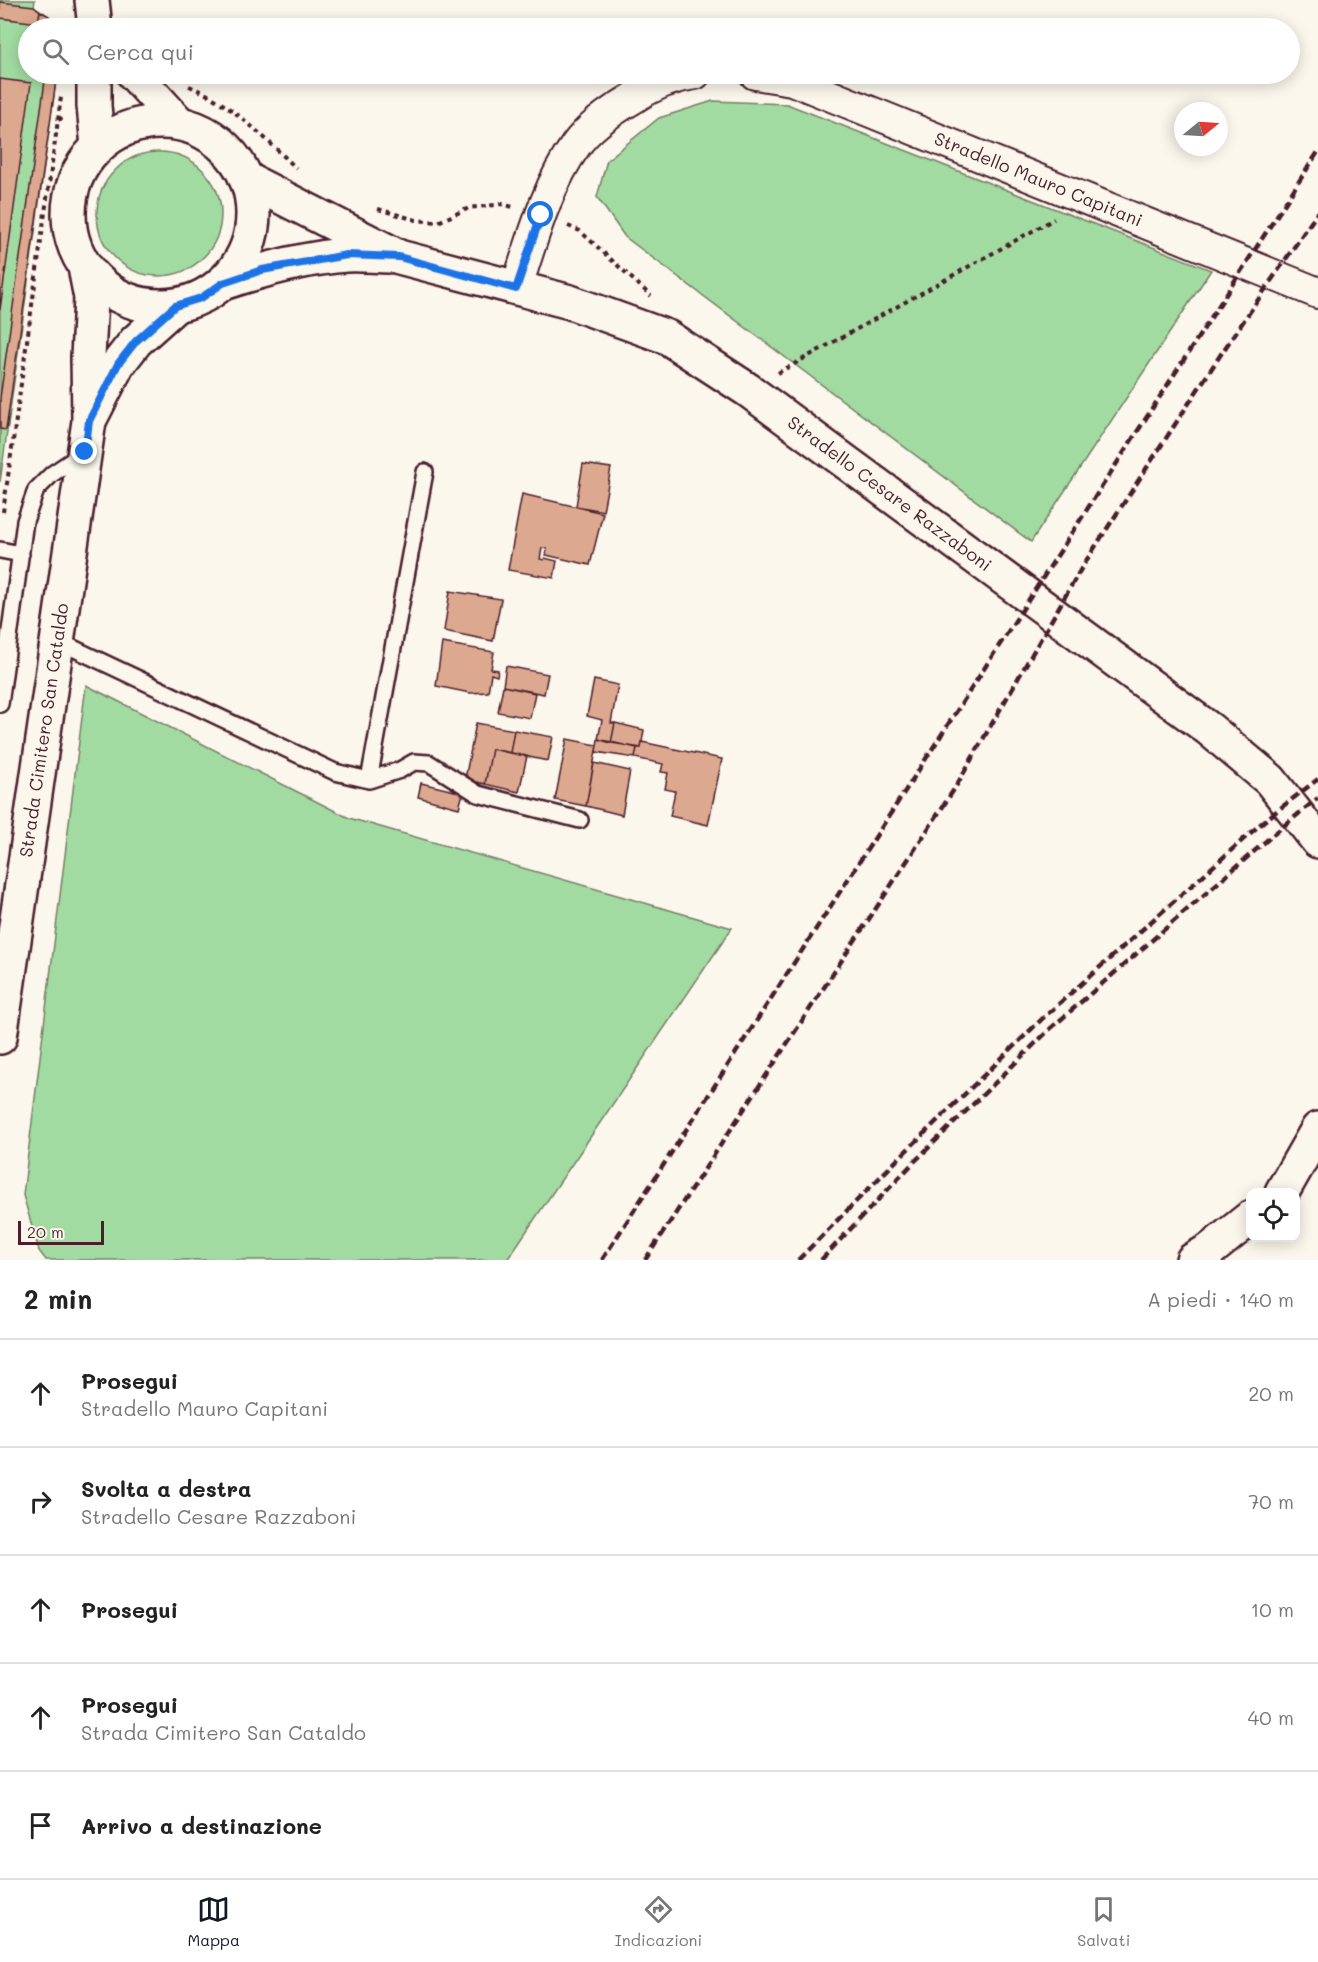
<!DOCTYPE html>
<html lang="it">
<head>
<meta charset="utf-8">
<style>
	:root { --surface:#fff; --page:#f6f6f6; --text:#222; --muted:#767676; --line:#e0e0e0; --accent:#111827 }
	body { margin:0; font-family:Mali,sans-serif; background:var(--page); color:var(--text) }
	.controls { position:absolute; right:18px; bottom:18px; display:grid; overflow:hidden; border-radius:12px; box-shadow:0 3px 15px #0003 }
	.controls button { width:54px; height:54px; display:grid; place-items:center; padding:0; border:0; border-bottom:2px solid var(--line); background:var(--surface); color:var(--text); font:30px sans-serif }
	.compass { position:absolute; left:1174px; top:102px; width:54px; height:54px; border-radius:50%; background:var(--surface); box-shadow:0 3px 15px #0003; rotate:72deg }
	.scale { position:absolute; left:18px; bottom:15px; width:86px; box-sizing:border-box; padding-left:6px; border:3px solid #4a1f2b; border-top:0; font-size:16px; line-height:21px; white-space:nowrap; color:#4a1f2b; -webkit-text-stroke:4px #fbf7ec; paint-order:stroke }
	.stop { position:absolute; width:18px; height:18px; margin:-14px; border:4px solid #1a73e8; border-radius:50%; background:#fff }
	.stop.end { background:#1a73e8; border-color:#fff; box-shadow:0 2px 6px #0008 }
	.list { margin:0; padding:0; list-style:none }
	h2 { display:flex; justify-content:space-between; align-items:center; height:78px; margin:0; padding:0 24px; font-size:26px }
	h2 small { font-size:20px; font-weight:400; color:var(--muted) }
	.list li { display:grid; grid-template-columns:39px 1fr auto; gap:18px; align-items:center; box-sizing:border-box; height:108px; padding:0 24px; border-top:2px solid var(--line) }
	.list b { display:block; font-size:22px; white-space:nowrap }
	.list p { margin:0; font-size:20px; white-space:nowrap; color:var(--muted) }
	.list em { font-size:20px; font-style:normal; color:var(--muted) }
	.icon { flex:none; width:33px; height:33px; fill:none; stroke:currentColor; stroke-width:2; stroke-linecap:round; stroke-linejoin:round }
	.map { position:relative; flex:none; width:1318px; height:1260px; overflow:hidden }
	.search { position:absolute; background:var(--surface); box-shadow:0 3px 15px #0003; left:18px; right:18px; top:18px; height:66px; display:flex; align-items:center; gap:15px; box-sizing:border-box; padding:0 21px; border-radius:33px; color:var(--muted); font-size:22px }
	.sheet { height:618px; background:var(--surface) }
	nav { display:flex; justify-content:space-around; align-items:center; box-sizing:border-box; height:84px; border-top:2px solid var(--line); background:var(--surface); font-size:16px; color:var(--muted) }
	nav a { display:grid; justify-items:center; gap:3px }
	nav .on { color:var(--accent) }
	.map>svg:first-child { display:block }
</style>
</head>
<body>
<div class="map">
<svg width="1318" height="1260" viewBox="0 0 1318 1260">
	<rect width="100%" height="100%" fill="#fbf7ec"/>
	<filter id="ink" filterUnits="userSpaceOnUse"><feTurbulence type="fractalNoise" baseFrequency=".0167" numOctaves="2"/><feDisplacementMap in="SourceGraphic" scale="12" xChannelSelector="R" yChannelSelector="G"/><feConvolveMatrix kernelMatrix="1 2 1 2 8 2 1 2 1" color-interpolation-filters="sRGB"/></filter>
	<g filter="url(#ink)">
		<!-- green -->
		<path fill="#a2dba1" stroke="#767d66" stroke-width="1.5" d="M0,0h35l-1,6 15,10 9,12h-30v46h29l-57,408z
			M713,101l74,3 424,166 -180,272 -406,-305 -28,-40 10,-37 52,-42z
			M97 214a62 62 0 1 1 124 0a62 62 0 1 1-124 0Z
			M86,685l263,133 383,110 -225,332h-461l-7,-9 -16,-56z"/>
		<!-- building -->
		<path fill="#dca88f" stroke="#4a1f2b" stroke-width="1.5" d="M0,2l34,4 6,5 -2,12 -38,-5z
			M40,11l9,5 9,12h-9l-6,-4 -5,-1z
			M46,74h11l-51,356 -6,-1v-31z
			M0,79l31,4 -31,227z
			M583,464l28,4 -8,43 -27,-5z
			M522,494l81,19 -13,52 -44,-10 1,-6 -5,-1 -2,11 4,1 1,-2 12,3 -3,17 -46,-8z
			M450,591l51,8 -8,42 -49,-10z
			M442,643l52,9 -3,17 7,1 -1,6 -6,-2 -3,18 -18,1 -34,-7z
			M506,666l42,8 -4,20 -41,-8z
			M594,680l24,5 -7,38h4l-4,20 -13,-4 4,-19 -15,-4z
			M503,686l32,7 -5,25 -32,-6z
			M476,723l38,7 -4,23 -18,-4 -7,35 -20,-5z
			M615,723l29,7 -3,18 -30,-5z
			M514,730l39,7 -5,24 -38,-8z
			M567,739l30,6 -11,61 -31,-6z
			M598,739l39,9 -2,10 -39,-6z
			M642,742l80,17 -14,66 -38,-9 5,-25 -10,-2 3,-16 -7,-1 2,-8 -28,-6 2,-10h4z
			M492,749l35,7 -8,36 -34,-8z
			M594,763l36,8 -8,44 -36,-9z
			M421,783l42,10 -4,15 -41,-11z"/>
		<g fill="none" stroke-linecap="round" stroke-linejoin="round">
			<defs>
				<path id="lane" d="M0,550l21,4
					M56,640l279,132 34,8 31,-10 14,-8 15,1 49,31 102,26
					M0,704l25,-183 11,-31 16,-16 30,-20
					M369,780l56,-308"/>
				<g id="street">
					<path id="s1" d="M755,74l37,6 526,213"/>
					<path d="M516,289c16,-48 30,-102 60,-144 13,-18 37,-35 56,-46 19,-13 39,-22 63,-25"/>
				</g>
				<g id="secondary">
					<path d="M92,0l3,28"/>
					<path d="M94,74v32l4,40"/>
					<path d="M134,74l45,49"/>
					<circle cx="161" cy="214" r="92"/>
					<path id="s2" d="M246,179l153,78 171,45 97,35 81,53 461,339 61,51 48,61"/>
					<path d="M223,283c39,-13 81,-25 123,-28 14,-1 29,1 42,1"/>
					<path d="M91,417l27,-53 18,-23 39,-35"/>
					<path id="s3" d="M0,1037l89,-616 -1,-64 3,-59 -6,-31"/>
					<path d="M1282,1192l36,-63"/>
					<path d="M1193,1260l17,-10 40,-32"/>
				</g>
			</defs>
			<!-- lane casing -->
			<use href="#lane" stroke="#4a1f2b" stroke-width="20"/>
			<!-- street casing -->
			<use href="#street" stroke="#4a1f2b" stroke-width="34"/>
			<!-- secondary casing -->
			<use href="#secondary" stroke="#4a1f2b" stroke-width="38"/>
			<!-- path -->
			<path stroke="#4a1f2b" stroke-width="4" stroke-dasharray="4.5 4.5" stroke-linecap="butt" d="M189,86c42,17 75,51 107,82
				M58,120l3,-23
				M378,209l38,11 22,2 31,-14 33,-4 11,3
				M568,226l12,5 71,65
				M778,373l276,-154
				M3,512l55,-392 7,-3"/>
			<!-- lane -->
			<use href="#lane" stroke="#fbf7ec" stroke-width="15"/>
			<!-- street -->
			<use href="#street" stroke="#fbf7ec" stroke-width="30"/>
			<!-- secondary -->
			<use href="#secondary" stroke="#fbf7ec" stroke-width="33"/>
			<!-- rail -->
			<path stroke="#4a1f2b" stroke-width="4.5" stroke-dasharray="9 4.5" stroke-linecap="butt" d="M602,1260l716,-1108
				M645,1260l310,-472 127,-221 139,-213 97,-142
				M798,1260l107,-108 138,-134 221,-197 54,-42
				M821,1260l93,-98 136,-133 224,-195 44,-36"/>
		</g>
	</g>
	<g fill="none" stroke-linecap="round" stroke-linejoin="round" filter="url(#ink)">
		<!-- route -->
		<path stroke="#1a73e8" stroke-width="8" d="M85,452l4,-31 29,-57 18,-23 39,-35 26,-8 22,-15 39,-13 85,-15 52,2 117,32 25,-74"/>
	</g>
	<g text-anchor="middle" stroke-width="4.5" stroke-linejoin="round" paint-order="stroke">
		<!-- street labels -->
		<g font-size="18" fill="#4a1f2b" stroke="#fbf7ec">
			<text dy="6" stroke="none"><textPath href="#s1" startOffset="303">Stradello Mauro Capitani</textPath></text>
			<text dy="6" stroke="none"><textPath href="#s2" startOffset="724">Stradello Cesare Razzaboni</textPath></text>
			<text dy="6" stroke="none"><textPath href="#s3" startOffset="310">Strada Cimitero San Cataldo</textPath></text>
		</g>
	</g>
</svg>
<div class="controls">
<button><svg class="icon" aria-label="locate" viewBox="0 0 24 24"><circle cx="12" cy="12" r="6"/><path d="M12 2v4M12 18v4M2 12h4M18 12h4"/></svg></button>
</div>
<svg class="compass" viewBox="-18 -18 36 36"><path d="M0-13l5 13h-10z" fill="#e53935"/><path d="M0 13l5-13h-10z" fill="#767676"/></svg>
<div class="scale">20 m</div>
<div class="stop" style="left:541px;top:215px"></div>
<div class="stop end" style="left:85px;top:452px"></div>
<div class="search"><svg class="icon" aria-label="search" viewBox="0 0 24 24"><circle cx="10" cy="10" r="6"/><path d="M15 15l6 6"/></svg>Cerca qui</div>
</div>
<section class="sheet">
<h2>2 min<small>A piedi · 140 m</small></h2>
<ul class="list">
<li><svg class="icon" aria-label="ahead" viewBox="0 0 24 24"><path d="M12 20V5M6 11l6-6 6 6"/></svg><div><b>Prosegui</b><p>Stradello Mauro Capitani</p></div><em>20 m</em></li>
<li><svg class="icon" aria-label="right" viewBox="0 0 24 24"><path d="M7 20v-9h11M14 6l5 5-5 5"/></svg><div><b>Svolta a destra</b><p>Stradello Cesare Razzaboni</p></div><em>70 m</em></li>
<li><svg class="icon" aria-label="ahead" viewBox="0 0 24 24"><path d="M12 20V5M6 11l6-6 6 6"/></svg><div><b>Prosegui</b></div><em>10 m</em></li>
<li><svg class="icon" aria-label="ahead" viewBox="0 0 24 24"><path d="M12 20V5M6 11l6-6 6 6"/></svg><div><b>Prosegui</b><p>Strada Cimitero San Cataldo</p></div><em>40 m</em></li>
<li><svg class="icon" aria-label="arrive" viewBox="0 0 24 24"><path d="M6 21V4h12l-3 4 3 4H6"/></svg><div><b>Arrivo a destinazione</b></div></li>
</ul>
</section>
<nav>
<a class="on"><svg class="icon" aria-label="map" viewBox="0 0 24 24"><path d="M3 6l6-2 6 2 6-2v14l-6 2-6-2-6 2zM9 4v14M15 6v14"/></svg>Mappa</a>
<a><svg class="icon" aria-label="directions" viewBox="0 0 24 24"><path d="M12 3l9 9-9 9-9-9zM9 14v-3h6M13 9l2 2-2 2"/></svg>Indicazioni</a>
<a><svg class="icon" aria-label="saved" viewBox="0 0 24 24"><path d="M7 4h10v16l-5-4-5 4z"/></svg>Salvati</a>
</nav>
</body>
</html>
